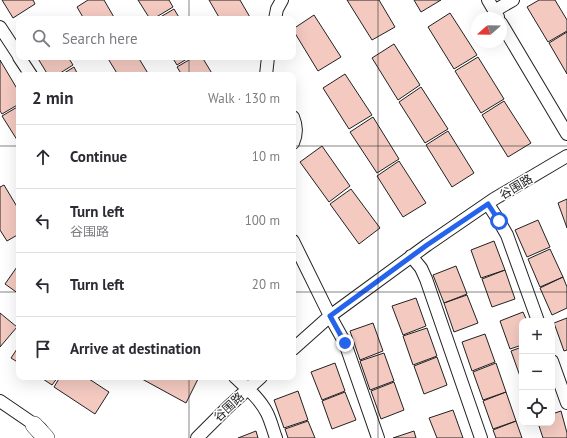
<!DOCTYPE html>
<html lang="en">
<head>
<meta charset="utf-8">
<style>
	:root { --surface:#fff; --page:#f7f7f7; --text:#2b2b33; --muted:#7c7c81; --line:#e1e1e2 }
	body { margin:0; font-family:"PT Sans","Noto Sans SC",sans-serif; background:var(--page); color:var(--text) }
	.controls { position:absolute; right:12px; bottom:12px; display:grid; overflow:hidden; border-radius:8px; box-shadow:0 4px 16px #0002 }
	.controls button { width:36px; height:36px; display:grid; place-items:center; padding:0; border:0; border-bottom:1px solid var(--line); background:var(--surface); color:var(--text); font:20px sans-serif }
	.compass { position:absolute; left:471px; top:12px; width:36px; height:36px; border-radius:50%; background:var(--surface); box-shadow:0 4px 16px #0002; rotate:250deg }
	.stop { position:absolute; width:12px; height:12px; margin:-9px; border:3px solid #2563eb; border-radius:50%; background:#fff }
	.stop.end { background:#2563eb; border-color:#fff; box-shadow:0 1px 4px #0008 }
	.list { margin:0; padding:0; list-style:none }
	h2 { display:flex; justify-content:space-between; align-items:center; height:52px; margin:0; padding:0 16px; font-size:17px }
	h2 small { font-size:13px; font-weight:400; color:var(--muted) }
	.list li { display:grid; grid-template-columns:26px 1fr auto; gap:12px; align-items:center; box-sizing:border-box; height:64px; padding:0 16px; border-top:1px solid var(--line) }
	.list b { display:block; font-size:15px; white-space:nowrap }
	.list p { margin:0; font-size:13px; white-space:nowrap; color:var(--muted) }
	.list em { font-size:13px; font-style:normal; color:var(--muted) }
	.icon { flex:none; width:22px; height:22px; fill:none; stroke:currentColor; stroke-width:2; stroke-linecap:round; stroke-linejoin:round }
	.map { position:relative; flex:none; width:567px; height:438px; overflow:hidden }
	.search { position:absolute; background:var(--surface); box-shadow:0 4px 16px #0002; left:16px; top:16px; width:280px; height:44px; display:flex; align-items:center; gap:10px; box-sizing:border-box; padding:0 14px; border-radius:8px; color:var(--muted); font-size:15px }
	.panel { position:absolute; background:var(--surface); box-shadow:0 4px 16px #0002; left:16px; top:72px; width:280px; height:308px; border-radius:8px }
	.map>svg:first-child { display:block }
</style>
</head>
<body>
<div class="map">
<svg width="567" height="438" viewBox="0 0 567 438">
	<rect width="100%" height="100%" fill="#fff"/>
	<!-- building -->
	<path fill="#f3c9c0" stroke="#222" d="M2,0h31l2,4 -22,14z
		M88,0h16l11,19h-31l-7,-12z
		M138,0h31l4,7 -20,12h-3z
		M209,0h31l11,19h-31z
		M347,0h32l16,27 -23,13z
		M414,0h27l-20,12z
		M539,0h16l12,20v11l-19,11 -21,-35z
		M174,9l6,10h-23z
		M450,13l27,42 -23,14 -26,-42z
		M314,15l27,42 -23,14 -25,-41v-1z
		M567,32v42l-18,-31z
		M394,44l26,41 -22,15 -26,-42z
		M37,57h31l5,8 -16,10h-9z
		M107,57h31l11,18h-31z
		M172,57h18l-13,8z
		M194,57h8l11,18h-31l-5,-8z
		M478,57l26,42 -23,14 -26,-42z
		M0,60l19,32v12l-17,10 -2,-3z
		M74,67l4,8h-17z
		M345,74l27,41 -23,14 -26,-41z
		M421,87l27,42 -23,14 -26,-41z
		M504,101l27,42 -23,14 -26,-42z
		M19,106v37l-17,-27z
		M373,117l26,42 -22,14 -27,-41z
		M448,131l26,42 -22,14 -26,-42z
		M322,146l28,40 -21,16 -29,-40z
		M399,161l27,42 -23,14 -26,-41z
		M4,185l15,25v24l-12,7 -7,-11v-43z
		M351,189l29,39 -21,16 -29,-40z
		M567,199v29l-9,-25z
		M538,220l12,27 -23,10 -12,-27z
		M494,241l11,29 -24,8 -10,-28z
		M550,249l13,28 -23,10 -12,-28z
		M19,264v30l-14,-10z
		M456,266l11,28 -23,9 -11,-28z
		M505,270l10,29 -23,8 -10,-28z
		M563,277l4,10v21l-15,7 -12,-27z
		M467,295l11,28 -24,9 -10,-29z
		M416,298l10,28 -23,9 -11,-29z
		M523,312l4,9h-5v24l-12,4 -10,-28z
		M0,313l17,14 -17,20z
		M567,318v32l-3,1 -10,-28z
		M373,323l10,28 -23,9 -10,-29z
		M427,328l10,28 -24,9 -10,-29z
		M485,334l10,28 -23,9 -10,-29z
		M19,346v17l-8,-5z
		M522,347v32h-1l-10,-28z
		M384,353l10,28 -24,9 -10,-29z
		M437,357l10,28 -23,9 -10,-28z
		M335,363l10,28 -23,9 -11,-28z
		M496,363l10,29 -23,8 -10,-28z
		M40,377h18l-6,8z
		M60,377h26l23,15 -14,22 -41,-27z
		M144,377h50l4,2 -12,24 -44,-24z
		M394,382l10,28 -23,9 -10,-28z
		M298,391l10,29 -24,8 -10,-28z
		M345,392l11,28 -24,9 -10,-28z
		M506,392l10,29 -23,8 -10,-28z
		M453,410l10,28h-26l-8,-20z
		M561,411l6,22v5h-24l-5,-15h14v-9z
		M308,421l7,17h-27l-3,-9z
		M516,421l6,17h-26l-3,-8z
		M256,431l2,7h-20z
		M414,431l2,7h-23z"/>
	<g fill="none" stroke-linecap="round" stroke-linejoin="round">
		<defs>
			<path id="street" d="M488,0l10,17
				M494,11l19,-11
				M275,19l2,-10 5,-9
				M501,23l66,111
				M0,27l19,29
				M19,57l12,18
				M266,75l2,-18
				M293,117c4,9 4,17 0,26
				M488,204l11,17 8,14 31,86
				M293,241l37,75 15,27 33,95
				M411,256l10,12 5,11 55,159
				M293,349l37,-33 97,-71 67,-46 73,-43
				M552,361l15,42
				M235,377c12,11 25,22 32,36 4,8 6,17 9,25
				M0,401l41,28
				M197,438l31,-31 33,-30"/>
			<path id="secondary" d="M34,425l12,13"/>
		</defs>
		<!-- street casing -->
		<use href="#street" stroke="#222" stroke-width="14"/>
		<!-- secondary casing -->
		<use href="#secondary" stroke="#222" stroke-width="18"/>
		<!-- street -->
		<use href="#street" stroke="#fff" stroke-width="12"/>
		<!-- secondary -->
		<use href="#secondary" stroke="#fff" stroke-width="17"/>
	</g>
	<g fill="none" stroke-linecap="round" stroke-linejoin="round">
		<!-- route -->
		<path stroke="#2563eb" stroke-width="5" d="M345,343l-15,-27 97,-71 61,-41 11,17"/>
	</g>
	<!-- grid -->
	<path fill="none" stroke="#222" stroke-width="1" stroke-opacity="0.55" d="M189,0v19M378,0v438M189,57v18M0,146h19M293,146h274M0,292h19M293,292h274M189,377v61"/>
	<g text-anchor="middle" stroke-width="3" stroke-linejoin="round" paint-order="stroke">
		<!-- street labels -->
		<g font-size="12" fill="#222" stroke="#fff">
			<text transform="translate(516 187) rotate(-31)" y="4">谷围路</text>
			<text transform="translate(229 407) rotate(-43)" y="4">谷围路</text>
		</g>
	</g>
</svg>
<div class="controls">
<button>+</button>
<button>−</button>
<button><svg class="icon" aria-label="locate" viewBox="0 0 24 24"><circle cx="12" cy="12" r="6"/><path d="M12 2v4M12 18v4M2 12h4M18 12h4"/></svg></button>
</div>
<svg class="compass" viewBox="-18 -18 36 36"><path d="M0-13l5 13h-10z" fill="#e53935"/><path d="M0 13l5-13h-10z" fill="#7c7c81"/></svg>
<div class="stop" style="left:499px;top:221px"></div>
<div class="stop end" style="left:345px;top:343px"></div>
<div class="search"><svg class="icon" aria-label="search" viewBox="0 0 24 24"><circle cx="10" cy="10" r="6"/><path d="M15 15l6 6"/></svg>Search here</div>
<section class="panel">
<h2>2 min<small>Walk · 130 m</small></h2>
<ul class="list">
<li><svg class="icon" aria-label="ahead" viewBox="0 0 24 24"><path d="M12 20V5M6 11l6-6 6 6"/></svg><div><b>Continue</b></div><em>10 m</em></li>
<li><svg class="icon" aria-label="left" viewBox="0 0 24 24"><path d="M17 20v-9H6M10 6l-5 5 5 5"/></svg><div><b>Turn left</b><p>谷围路</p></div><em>100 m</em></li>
<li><svg class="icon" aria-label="left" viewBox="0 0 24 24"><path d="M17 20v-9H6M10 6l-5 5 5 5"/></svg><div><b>Turn left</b></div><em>20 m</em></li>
<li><svg class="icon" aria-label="arrive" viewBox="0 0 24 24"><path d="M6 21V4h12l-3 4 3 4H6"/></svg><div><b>Arrive at destination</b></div></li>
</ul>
</section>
</div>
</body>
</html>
